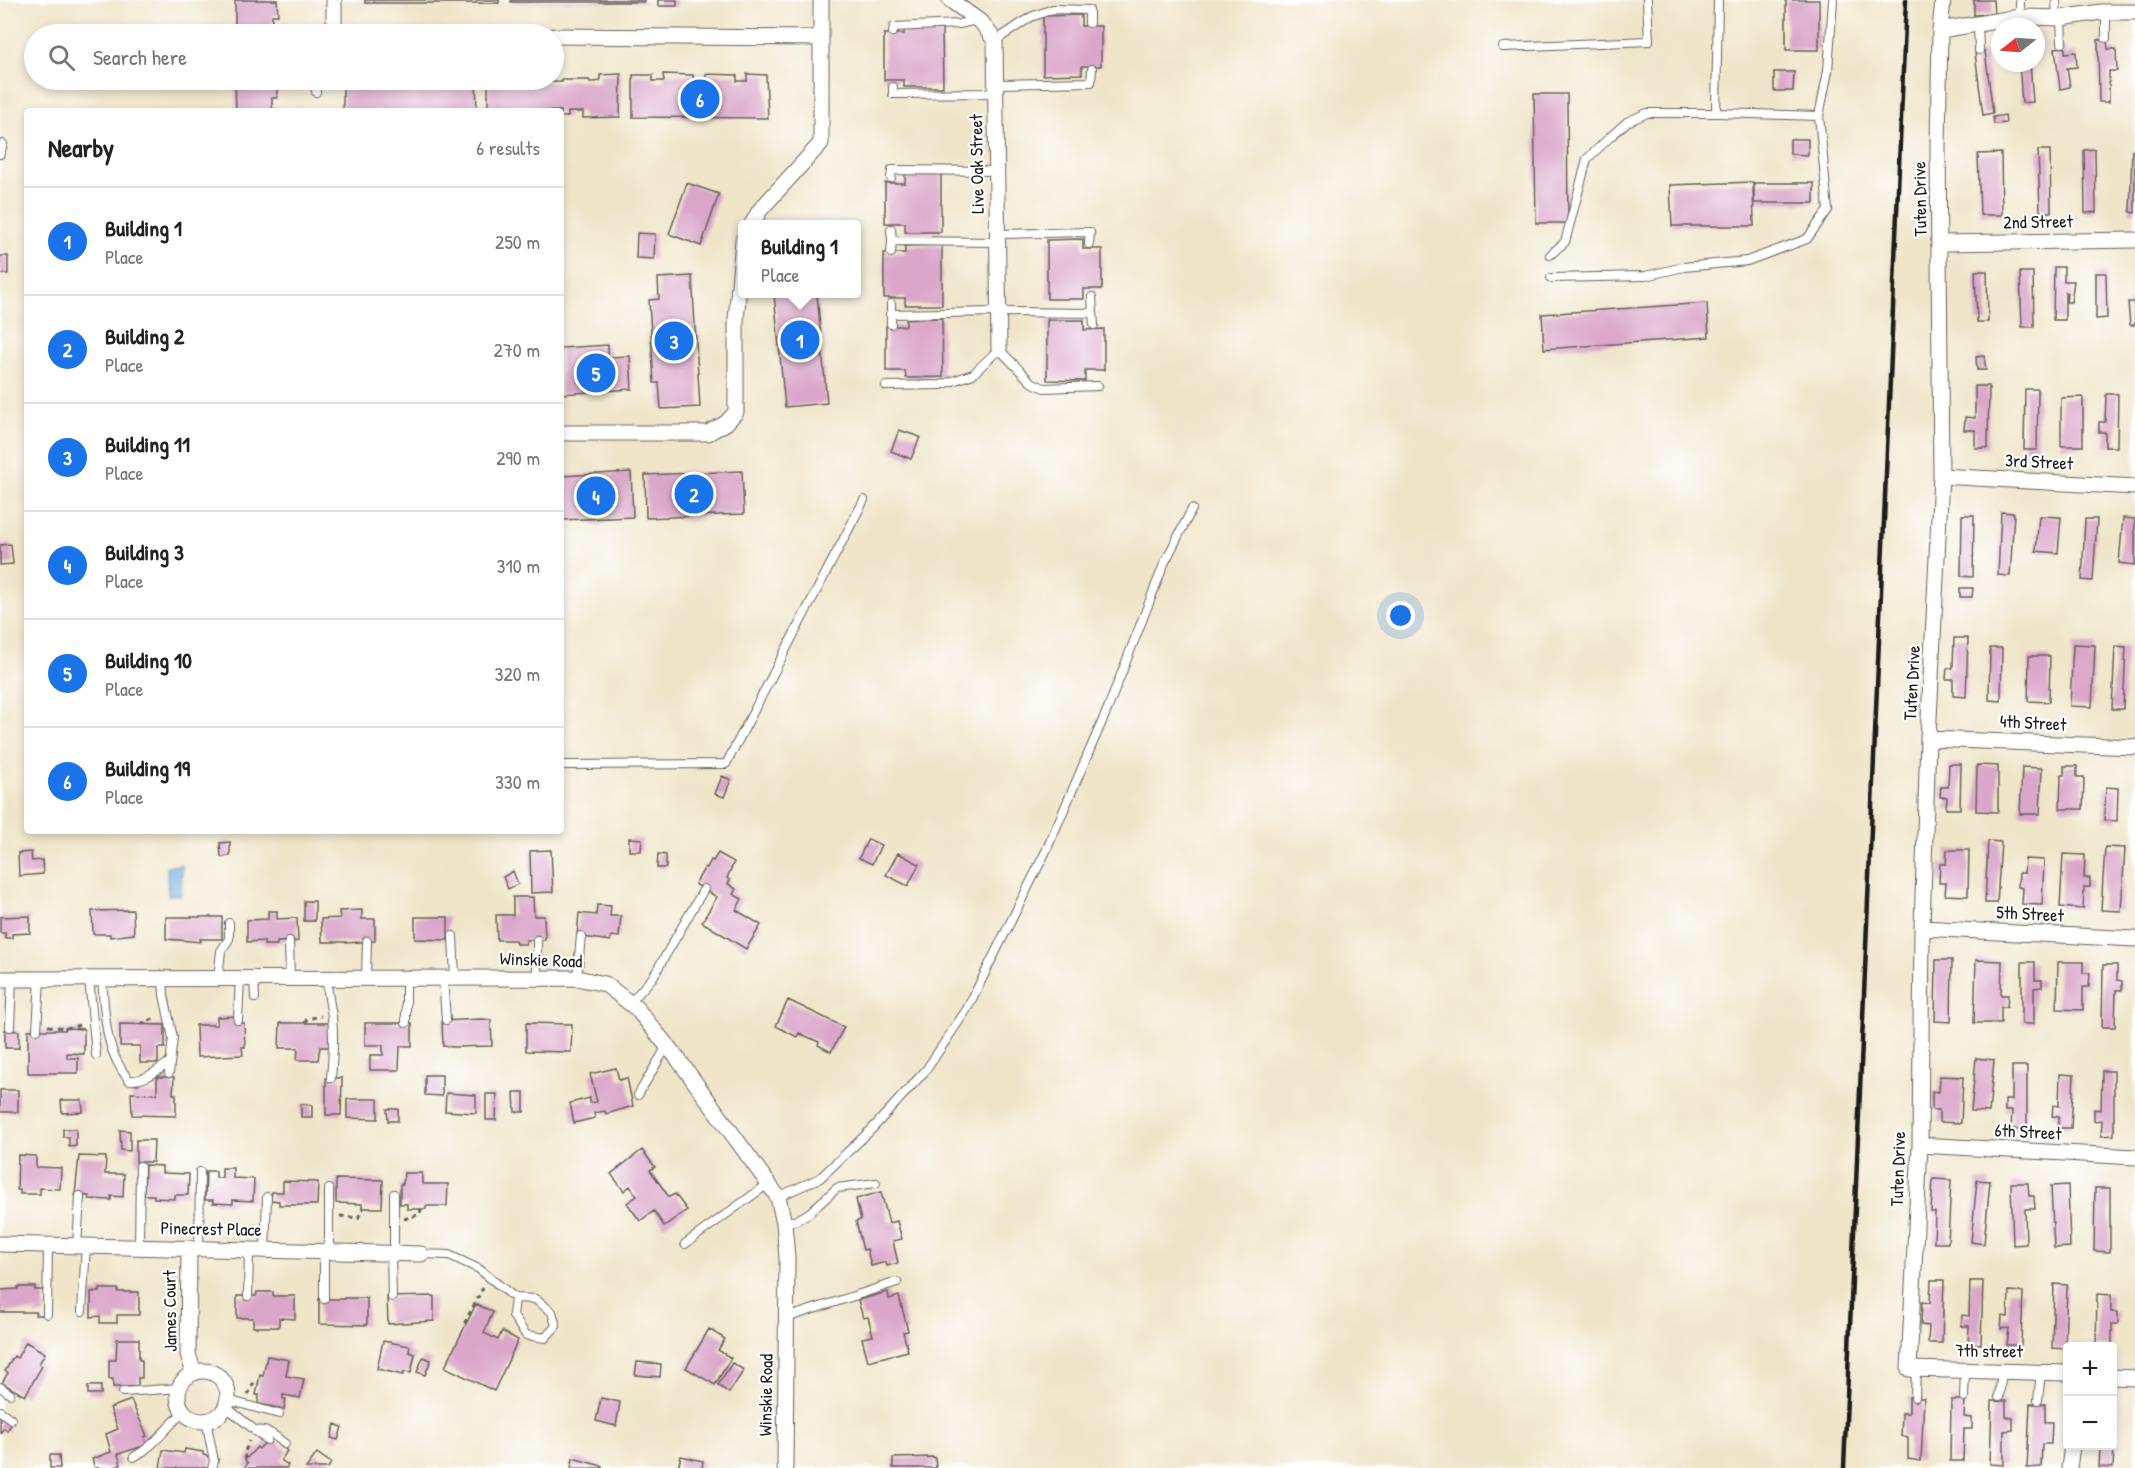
<!DOCTYPE html>
<html lang="en">
<head>
<meta charset="utf-8">
<style>
	:root { --surface:#fff; --page:#f6f6f6; --text:#222; --muted:#767676; --line:#e0e0e0; --accent:#1a73e8 }
	body { margin:0; font-family:"Patrick Hand",sans-serif; background:var(--page); color:var(--text) }
	.controls { position:absolute; right:18px; bottom:18px; display:grid; overflow:hidden; border-radius:6px; box-shadow:0 3px 9px #0003 }
	.controls button { width:54px; height:54px; display:grid; place-items:center; padding:0; border:0; border-bottom:2px solid var(--line); background:var(--surface); color:var(--text); font:30px sans-serif }
	.compass { position:absolute; left:1991px; top:18px; width:54px; height:54px; border-radius:50%; background:var(--surface); box-shadow:0 3px 9px #0003; rotate:253deg }
	.you { position:absolute; left:1401px; top:616px; width:21px; height:21px; margin:-15px; border:4px solid #fff; border-radius:50%; background:#1a73e8; box-shadow:0 0 0 9px #1a73e833 }
	.badge { display:grid; place-items:center; width:39px; height:39px; border-radius:50%; background:var(--accent); color:#fff; font-size:20px; font-weight:700 }
	.pin { position:absolute; translate:-50% -50%; border:3px solid #fff; box-shadow:0 2px 6px #0006 }
	.popup { position:absolute; left:738px; top:220px; width:123px; height:78px; box-sizing:border-box; display:grid; place-content:center; border-radius:6px; background:var(--surface); filter:drop-shadow(0 2px 4px #0005); font-size:20px; white-space:nowrap; color:var(--muted) }
	.popup b { font-size:22px; color:var(--text) }
	.popup::after { content:''; position:absolute; left:50%; top:100%; margin-left:-12px; border:12px solid transparent; border-top-color:var(--surface) }
	.list { margin:0; padding:0; list-style:none }
	h2 { display:flex; justify-content:space-between; align-items:center; height:78px; margin:0; padding:0 24px; font-size:26px }
	h2 small { font-size:20px; font-weight:400; color:var(--muted) }
	.list li { display:grid; grid-template-columns:39px 1fr auto; gap:18px; align-items:center; box-sizing:border-box; height:108px; padding:0 24px; border-top:2px solid var(--line) }
	.list b { display:block; font-size:22px; white-space:nowrap }
	.list p { margin:0; font-size:20px; white-space:nowrap; color:var(--muted) }
	.list em { font-size:20px; font-style:normal; color:var(--muted) }
	.icon { flex:none; width:33px; height:33px; fill:none; stroke:currentColor; stroke-width:2; stroke-linecap:round; stroke-linejoin:round }
	.map { position:relative; flex:none; width:2135px; height:1468px; overflow:hidden }
	.search { position:absolute; background:var(--surface); box-shadow:0 3px 9px #0003; left:24px; top:24px; width:540px; height:66px; display:flex; align-items:center; gap:15px; box-sizing:border-box; padding:0 21px; border-radius:33px; color:var(--muted); font-size:22px }
	.panel { position:absolute; background:var(--surface); box-shadow:0 3px 9px #0003; left:24px; top:108px; width:540px; height:726px; border-radius:6px }
	.map>svg:first-child { display:block }
</style>
</head>
<body>
<div class="map">
<svg width="2135" height="1468" viewBox="0 0 2135 1468">
	<rect width="100%" height="100%" fill="#fff"/>
	<filter id="ink" filterUnits="userSpaceOnUse"><feTurbulence type="fractalNoise" baseFrequency=".0167" numOctaves="2"/><feDisplacementMap in="SourceGraphic" scale="12" xChannelSelector="R" yChannelSelector="G"/><feConvolveMatrix kernelMatrix="1 2 1 2 8 2 1 2 1" color-interpolation-filters="sRGB"/></filter>
	<filter id="wash" filterUnits="userSpaceOnUse"><feTurbulence type="fractalNoise" baseFrequency=".008" numOctaves="4" result="noise"/><feDisplacementMap in="SourceGraphic" scale="24" xChannelSelector="R" yChannelSelector="G"/><feGaussianBlur stdDeviation="1.35" result="paint"/><feColorMatrix in="noise" values="0 0 0 0 0 0 0 0 0 0 0 0 0 0 0 0 0 1.4 0 .05"/><feComposite in="paint" operator="in"/></filter>
	<g filter="url(#wash)">
		<rect width="100%" height="100%" fill="#f0e5c9"/>
		<!-- water -->
		<path fill="#6ca5db" stroke="#44607c" stroke-width="1.5" d="M182,865l-1,30h-13l-1,-29z"/>
		<g id="blocks">
			<!-- building -->
			<path fill="#daa6c9" d="M235,0h42l1,15h-6v11l5,-1v9h-42z
				M365,0h134v3h-134z
				M511,0h133v2h-133z
				M658,0h19v6h-19z
				M1786,0h33v50h-33z
				M1974,0h19l1,14 -20,1z
				M1081,15v11h20v40h-19v8l-39,1v-59z
				M904,27h38l1,60h-39v-7h-20v-46h20z
				M2098,40h9l1,9h8l1,22h-8v31h-10z
				M2065,47v6l11,-1 1,15 -10,1 3,19 -10,2 -5,-41z
				M1985,51l8,62 -10,2 -8,-62z
				M2019,63h11l3,39 -11,1z
				M1774,72h20l-1,19h-19z
				M621,74l-1,43 -37,1v-6h-15v5h-7v-6h-73v-31h20l7,1v2h5l-1,-3h28v2h15v-2h27l1,2h4l6,-1v-6z
				M663,74l30,1 1,6h12v-7l31,1v6h10v-7l19,1 2,43 -135,-1v-42h20v6h11z
				M235,80h42v18h-5v11h6v2h-42z
				M343,80h19v1l40,-1v2l14,-1v-1h30v2l30,-2 1,31h-134z
				M1534,94h33l1,129h-32z
				M2005,115l1,8 -12,1 -1,-7z
				M1790,139h18v16l-18,-1z
				M2095,149l1,63 -11,1 -1,-63z
				M2038,150h12l1,62h-11z
				M2132,151h3v62l-5,-1z
				M2001,153l1,62h-22l-2,-61z
				M905,173l36,1v58h-36v-9h-20v-40h20z
				M1753,182l1,44h-82l-2,-41z
				M687,183l32,11 -18,52 -32,-12z
				M1754,183h60v20h-60z
				M637,233l18,1 -1,25 -18,-1z
				M1083,239v10h19v40h-18v10h-37v-59z
				M942,245v60h-37v-7h-21v-45h21v-7z
				M0,256h8v18h-8z
				M2054,267h10v14h10l-3,21h-5l1,-9 -2,-1v28h-12z
				M1975,271h12l1,51h-11z
				M2020,272h13l1,55h-12z
				M2096,273h10l1,45 -11,1z
				M692,276l8,131 -39,2 -2,-26h-5l-5,-83 10,-1 -1,-21z
				M774,294h43l10,109 -42,4z
				M2128,302h7v23h-5z
				M1707,303l2,34 -165,12 -2,-35z
				M942,318l1,59 -37,1 -1,-7h-19v-45h20v-7z
				M1047,320h37v10l20,-1v41h-19v11l-38,-1z
				M608,345v12l22,-1 2,33 -71,5v-46z
				M1984,356l2,14h-9l-1,-13z
				M1975,386h14l-1,62h-13v-18h-11l1,-13 10,1z
				M2025,389h13l-1,61h-13z
				M2106,394h12l-1,53h-12v-15h-6v-10h6z
				M2083,397v49h-22v-48z
				M899,430l21,7 -9,22 -20,-8z
				M742,471l2,43 -98,4 -1,-43z
				M631,472l2,45 -72,3v-44z
				M2001,512l13,1 -4,63 -12,-1z
				M1962,515h12l-1,62 -12,-1z
				M2039,516l22,1 -3,36 -22,-2z
				M2123,518l12,1v46l-16,-2z
				M2085,519h12l-4,62 -11,-1z
				M11,544l2,20 -13,1v-20z
				M1960,588h13l-1,9h-12z
				M1954,638h14l-2,59 -13,-1v-17h-7l1,-11h6z
				M2073,644l22,1 -3,62 -22,-1z
				M2115,646l11,1 -3,62h-11z
				M1990,648h12l-1,53 -12,-1z
				M2029,656h21l-1,46 -21,-1z
				M1949,764h12l-1,45h-14l1,-12h-7l1,-10h7z
				M1977,765l21,1v46l-22,-1z
				M2064,766h13v11h7l-1,32h-23l1,-34h3z
				M2022,767l20,1 -2,46h-20z
				M722,776l9,4 -7,17 -9,-3z
				M2106,787l12,1 -1,33 -13,-1z
				M629,838l13,1 -1,12h-12z
				M868,839l13,6 -9,19 -13,-6z
				M1988,841l13,1 -4,61h-12z
				M230,842v14l-9,1 -1,-14z
				M2105,847l20,1 -4,63 -20,-1z
				M551,850l2,42 -22,1 -1,-42z
				M1947,850h22l-1,46 -23,-1 1,-12h-7l1,-19h6z
				M31,852l1,9 10,-1 1,14 -24,2 -1,-23z
				M718,853l16,9 -7,16 3,2 -2,4 8,5 -3,5 9,5 -6,11 25,15 -15,24 -44,-27 15,-25 -22,-13 10,-17 2,1 4,-8 2,1z
				M898,853l21,11 -11,22 -22,-11z
				M658,854l8,1v13h-9z
				M2063,854l22,1 -1,23h6v9h-6l-1,22 -23,-2z
				M2025,859l19,1 -2,45 -20,-1 1,-16 -5,-1 1,-14h5z
				M513,871l5,13 -10,5 -5,-12z
				M513,897h20l1,19h10l1,24h-19v4h-10l-1,-4h-18l-1,-25h17z
				M304,901h11v20h-11z
				M597,905l14,1 -1,10h11l-2,21 -8,-1 -1,5 -33,-5 2,-23 17,2z
				M133,910l1,24 -24,3v-3h-17l-1,-23z
				M362,910v9h13v22l-29,2v-1h-24l-1,-23 19,-1 -1,-7z
				M268,911h9v8l20,-1 1,23 -21,1v3h-13v-4l-17,1v-22l21,-1z
				M30,916v17l-18,1v4h-7v-5h-5v-16z
				M166,917h56v22h-22l1,3 -35,-3z
				M415,917h33v23l-33,-1z
				M1936,960h16l-1,62 -16,-1z
				M1976,960l26,1 -1,34h7l-1,12h-6v16h-27z
				M2022,962h13v18h7v7l-8,1v36h-12z
				M2058,962h25v11h7l-1,14h-6v23l-26,-1z
				M2103,965h14v15l5,1v9h-6l-1,37h-13z
				M788,1000l56,27 -13,25 -13,-7 1,-3 -20,-9 -2,4 -21,-11z
				M236,1016l1,7h7l1,24h-3l1,8 -46,2 -1,-32h21v-8z
				M482,1019l9,1 1,26 -38,1 -11,-1 -1,-25z
				M280,1023h49v24h-9l-2,13h-21l1,-12h-19z
				M365,1023h47v23h-12l-1,24h-29v-15h13v-10h-18z
				M526,1023l46,1 -1,28 -45,-1z
				M120,1024l45,1v23h-7v15h-18v-17h-20z
				M65,1028l19,1v25l-17,-1v5h11v15h-50v-43h37z
				M5,1030l14,1v17h-14z
				M1976,1058l18,2 -5,52 -18,-1z
				M2012,1066h15v63h-16l1,-18h-7v-11h7z
				M616,1068l3,12 8,-2 6,28 -27,8 -1,-3 -11,2 1,5 -21,5 -4,-20 20,-5v5l7,-1 -7,-28z
				M2102,1071h12v64l-13,1 1,-16 -8,1v-12l7,1z
				M2060,1074l14,1 -3,53h-13l1,-11 -7,-1 1,-11 6,1z
				M425,1075h17v21l-17,-1z
				M1940,1076l23,1 -2,46 -22,-1v-12h-7v-19l7,1z
				M157,1077h17l-1,17h3v22l-44,-1 -1,-22 26,1z
				M326,1078h16l-1,37h-15z
				M0,1090h18v22h-18z
				M514,1092h10v20h-9z
				M446,1093l30,2v18l-31,-2z
				M486,1094h11l-1,26h-10z
				M347,1099h31v20l-31,-1z
				M61,1100h21l1,12 -21,1z
				M301,1104l11,1v12h-11z
				M387,1109h11v12h-10z
				M63,1129h13v17l-7,1v-10h-6z
				M120,1130l10,1v20l-9,-1z
				M136,1140h18l-1,22h-17z
				M642,1150l13,17 -5,3 19,27 6,-3 12,16 -23,16 -10,-15 -14,10 -13,-18 10,-7 -7,-10 -6,5 -13,-17z
				M18,1155l18,1v11l25,1 -1,21 -20,-1v6h-20v-4h-3z
				M79,1156l27,1 -1,17h19l-1,23 -12,-1v4l-22,-1v-3l-14,-1z
				M145,1165l17,1v7l27,1 -1,21h-13v4l-21,-1v-3h-10z
				M222,1168h11v10l21,1 -1,22 -20,-1v4l-20,-1v-3h-8l1,-29h10v7h6z
				M404,1173h18v11h26l-1,22h-21v3h-19v-5h-7v-20h3z
				M336,1179l47,1 -1,28h-20v-4l-26,-1z
				M1933,1179l18,1 -3,63h-14l1,-31h-4z
				M1977,1180l13,1 -6,63 -13,-2z
				M283,1181l35,1 -1,23h-38v-4l-8,-1 1,-8h11z
				M2011,1183h17l1,13h5l1,13h-10l1,35 -13,1z
				M2068,1185l2,62 -16,1 -3,-62z
				M2095,1188h15v64l-16,-1z
				M881,1192l8,31 8,-2 5,18 -9,2 5,22 -11,3 -1,-4 -15,4 -4,-17 -4,1 -7,-29 5,-1 -5,-21z
				M1931,1280h13l-2,63h-14l1,-17 -8,-1 1,-23 8,1z
				M1970,1281h13l-2,63h-13l1,-18h-8l1,-11 7,1z
				M2054,1284l13,1 -2,64 -13,-1z
				M18,1287h17v3h9v25h-9l1,-3h-36v-22l18,-1z
				M100,1289h18v3h21v23h-22v8h-17v-7l-9,1v-25h9z
				M2009,1291l14,1 -2,53h-14l2,-17 -8,1 1,-13 6,1z
				M257,1292h16v4h22v23l-16,-1v9h-26v-9h-16v-22h19z
				M888,1292l1,7 10,-3 9,35 -5,1 5,19 -40,10 -6,-23 11,-2 -5,-19 -5,1 -5,-18z
				M2097,1294l14,1v17h7v12h-6v22h-16z
				M434,1296v25l-46,3 -1,-27z
				M344,1298h23v27l-48,-1v-25h25z
				M476,1304l17,8 -9,21 14,7 4,-9 16,9 -24,51 -49,-24z
				M709,1329l16,10 -7,11 13,8 -16,27 -29,-17z
				M117,1339h22v21h3v18h-4v9h-25v-8h-4v-19h7z
				M383,1341l27,5 -1,6 6,2 -4,19 -7,-1 -1,3 -26,-6z
				M26,1342l19,11 -6,11 3,2 -17,30 -23,-13 6,-10 -3,-2 9,-15 3,2z
				M267,1356l22,4 -3,16 18,3 -4,19 -17,-3v4h3l-2,10 -26,-5 1,-9h-3l4,-20 3,1z
				M423,1357l8,3 -6,15 -8,-3z
				M637,1362l24,2 -1,13 -25,-2z
				M732,1363l12,7 -15,23 -11,-8z
				M88,1386h13v8h-13z
				M1909,1397l15,1 -3,63 -13,-2v-22l-7,-1 1,-23h7z
				M601,1398l19,4 -4,24 -20,-5z
				M131,1400l16,36 -3,1 3,8 -29,9 3,11 -9,3h-17l-3,-9 19,-7 -5,-18 12,-5 -8,-21z
				M1951,1400h14l-1,17 8,1v11h-8l-1,32h-13z
				M1992,1401h14v16l7,1v12l-9,1v34l-14,-1z
				M2030,1404h15v18h7l-1,22h-9l-1,23 -14,1z
				M0,1414l12,9 -5,8 -3,-3 -4,5z
				M335,1424l7,3 -4,13 -7,-2z
				M271,1436l16,15 -6,9 7,5 -2,3h-42l4,-5 -3,-3 1,-1 11,-12 2,2z
				M2100,1446h14l-1,22 -14,-1z
				M185,1449l18,3v3l8,2 -2,11h-49l3,-18 21,3z
				M317,1453l14,10 -3,5h-22z
				M50,1455h9l1,13h-10z
				M681,1456l22,5 -1,7h-24z
				M935,1457l1,11h-43v-10z
				M573,1458l29,8v2h-31z"/>
		</g>
	</g>
	<g filter="url(#ink)">
		<use href="#blocks" fill-opacity="0" stroke="#666259" stroke-width="1.5"/>
		<g fill="none" stroke-linecap="round" stroke-linejoin="round">
			<defs>
				<path id="service" d="M1718,0l-2,113 103,3 9,-45 5,-71
					M2056,0l1,18
					M2020,17v-17
					M2061,18l1,25
					M1978,24l1,26
					M893,32l1,-5 65,-3 18,-4
					M2106,38v-26
					M995,41l36,-24 22,-8 36,1v13
					M1503,47l146,-6 -2,-41
					M315,80l1,12
					M996,84l95,-2 1,-13
					M893,87v7l103,-1
					M0,154l3,-10
					M891,178l1,-8 105,1
					M891,229l1,12
					M998,234l92,-2 -1,12
					M891,253l1,-12 106,1
					M1550,255l15,-13 22,-83 22,-21 18,-16 20,-9h69
					M1551,278l94,-2 39,-9 63,-6 60,-22 21,-29 -9,-94
					M1092,297l1,16
					M891,304v20
					M890,314l109,-2 94,1 1,12
					M886,386l55,-1 32,-11 26,-25 32,33 13,6 54,-2
					M561,765l165,-1 138,-264
					M453,936l2,42
					M289,941l1,37
					M89,978l7,77
					M102,978c3,37 2,72 27,102 16,2 28,-10 41,-18
					M163,978l1,17 9,43 -4,35
					M218,978l3,-27 8,-12v-16
					M254,978l1,20
					M327,978c0,14 3,25 5,38 2,21 1,41 -1,62
					M366,978l1,-37
					M406,978v45
					M443,978l3,42
					M537,978v-38
					M577,978l4,-42
					M630,1003l23,-26 51,-88
					M238,1020l2,-42
					M10,1027l2,-48
					M37,1030l3,-51
					M638,1095l29,-49
					M329,1189v62
					M394,1194v59
					M778,1197l42,-19 52,-49 54,-59 41,-61 79,-158 62,-143 56,-144 28,-55
					M784,1223l13,-3 12,-7 28,-25 39,-5
					M685,1244l83,-60
					M77,1246l3,-50
					M139,1247l1,-81
					M199,1248l1,-76
					M265,1250l2,-53
					M324,1251v48
					M391,1253l1,44
					M421,1254l28,1 30,14 36,29 20,1 17,13 4,14 -11,12 -19,-3 -13,-19 2,-18
					M248,1296l1,-47
					M82,1311l4,-65
					M47,1314l1,-68
					M786,1318l111,-36
					M0,1387l10,7
					M123,1392l57,-4
					M1915,1397l1,-28
					M1964,1397l1,-27
					M1999,1397l3,-26
					M227,1400l52,14
					M2038,1400l3,-28
					M225,1406l42,34
					M0,1411l11,8
					M206,1420l8,41 -2,7
					M255,1431c13,-3 21,6 30,13
					M134,1457c21,-11 32,-30 50,-45"/>
				<path id="minor" d="M950,0l32,23 13,18 4,308
					M1943,0l-3,30 -2,117 3,329 -13,263 -6,189 -2,217 -11,224 159,4
					M1940,30l80,-13 41,1 40,-6h34
					M334,34v-34
					M554,36l267,2
					M752,224l8,-14 61,-67v-143
					M1941,243l194,-3
					M561,433h147l18,-10 10,-11v-92l7,-80
					M1941,476l194,11
					M1928,739l207,8
					M1922,928l213,11
					M0,979l577,-1 28,6 31,24 42,51 100,138 6,26 3,35 -2,210
					M1920,1145l215,12
					M0,1244l421,10
					M189,1248l-1,106 6,19
					M178 1396a25 25 0 1 1 50 0a25 25 0 1 1-50 0Z
					M2112,1377l23,1
					M2069,1468l3,-22"/>
			</defs>
			<!-- service casing -->
			<use href="#service" stroke="#666259" stroke-width="10"/>
			<!-- minor casing -->
			<use href="#minor" stroke="#666259" stroke-width="17"/>
			<!-- path -->
			<path stroke="#666259" stroke-width="3" stroke-dasharray="4.5 4.5" stroke-linecap="butt" d="M305,1023l2,-4 14,-3
				M141,1024l15,-6
				M48,1026l19,2 13,-3
				M340,1216l18,2 5,-10
				M404,1219l16,-5 1,-5
				M466,1323l-1,-1 18,-34
				M248,1395l6,-13 4,1
				M246,1459l-2,-5 5,-13"/>
			<!-- service -->
			<use href="#service" stroke="#fff" stroke-width="8"/>
			<!-- minor -->
			<use href="#minor" stroke="#fff" stroke-width="15"/>
			<!-- rail -->
			<path stroke="#1c1c1c" stroke-width="4.5" d="M1844,1468l62,-1468"/>
		</g>
	</g>
	<g text-anchor="middle" stroke-width="4.5" stroke-linejoin="round" paint-order="stroke">
		<!-- street labels -->
		<g font-size="18" fill="#1c1c1c" stroke="#fff">
			<text transform="translate(977 164) rotate(-91)" y="6">Live Oak Street</text>
			<text transform="translate(1920 199) rotate(-91)" y="6">Tuten Drive</text>
			<text transform="translate(2038 222) rotate(-1)" y="6">2nd Street</text>
			<text transform="translate(2039 462) rotate(3)" y="6">3rd Street</text>
			<text transform="translate(1912 683) rotate(-87)" y="6">Tuten Drive</text>
			<text transform="translate(2033 723) rotate(3)" y="6">4th Street</text>
			<text transform="translate(2030 914) rotate(3)" y="6">5th Street</text>
			<text transform="translate(541 960) rotate(2)" y="6">Winskie Road</text>
			<text transform="translate(2028 1132) rotate(3)" y="6">6th Street</text>
			<text transform="translate(1898 1169) rotate(-88)" y="6">Tuten Drive</text>
			<text transform="translate(211 1229) rotate(1)" y="6">Pinecrest Place</text>
			<text transform="translate(170 1311) rotate(-91)" y="6">James Court</text>
			<text transform="translate(1989 1351) rotate(1)" y="6">7th street</text>
			<text transform="translate(766 1395) rotate(-89)" y="6">Winskie Road</text>
		</g>
	</g>
</svg>
<div class="controls">
<button>+</button>
<button>−</button>
</div>
<svg class="compass" viewBox="-18 -18 36 36"><path d="M0-13l5 13h-10z" fill="#e53935"/><path d="M0 13l5-13h-10z" fill="#767676"/></svg>
<div class="you"></div>
<div class="pin badge" style="left:800px;top:340px">1</div>
<div class="popup"><b>Building 1</b>Place</div>
<div class="pin badge" style="left:694px;top:494px">2</div>
<div class="pin badge" style="left:674px;top:341px">3</div>
<div class="pin badge" style="left:596px;top:496px">4</div>
<div class="pin badge" style="left:596px;top:373px">5</div>
<div class="pin badge" style="left:700px;top:99px">6</div>
<div class="search"><svg class="icon" aria-label="search" viewBox="0 0 24 24"><circle cx="10" cy="10" r="6"/><path d="M15 15l6 6"/></svg>Search here</div>
<section class="panel">
<h2>Nearby<small>6 results</small></h2>
<ul class="list">
<li><span class="badge">1</span><div><b>Building 1</b><p>Place</p></div><em>250 m</em></li>
<li><span class="badge">2</span><div><b>Building 2</b><p>Place</p></div><em>270 m</em></li>
<li><span class="badge">3</span><div><b>Building 11</b><p>Place</p></div><em>290 m</em></li>
<li><span class="badge">4</span><div><b>Building 3</b><p>Place</p></div><em>310 m</em></li>
<li><span class="badge">5</span><div><b>Building 10</b><p>Place</p></div><em>320 m</em></li>
<li><span class="badge">6</span><div><b>Building 19</b><p>Place</p></div><em>330 m</em></li>
</ul>
</section>
</div>
</body>
</html>
